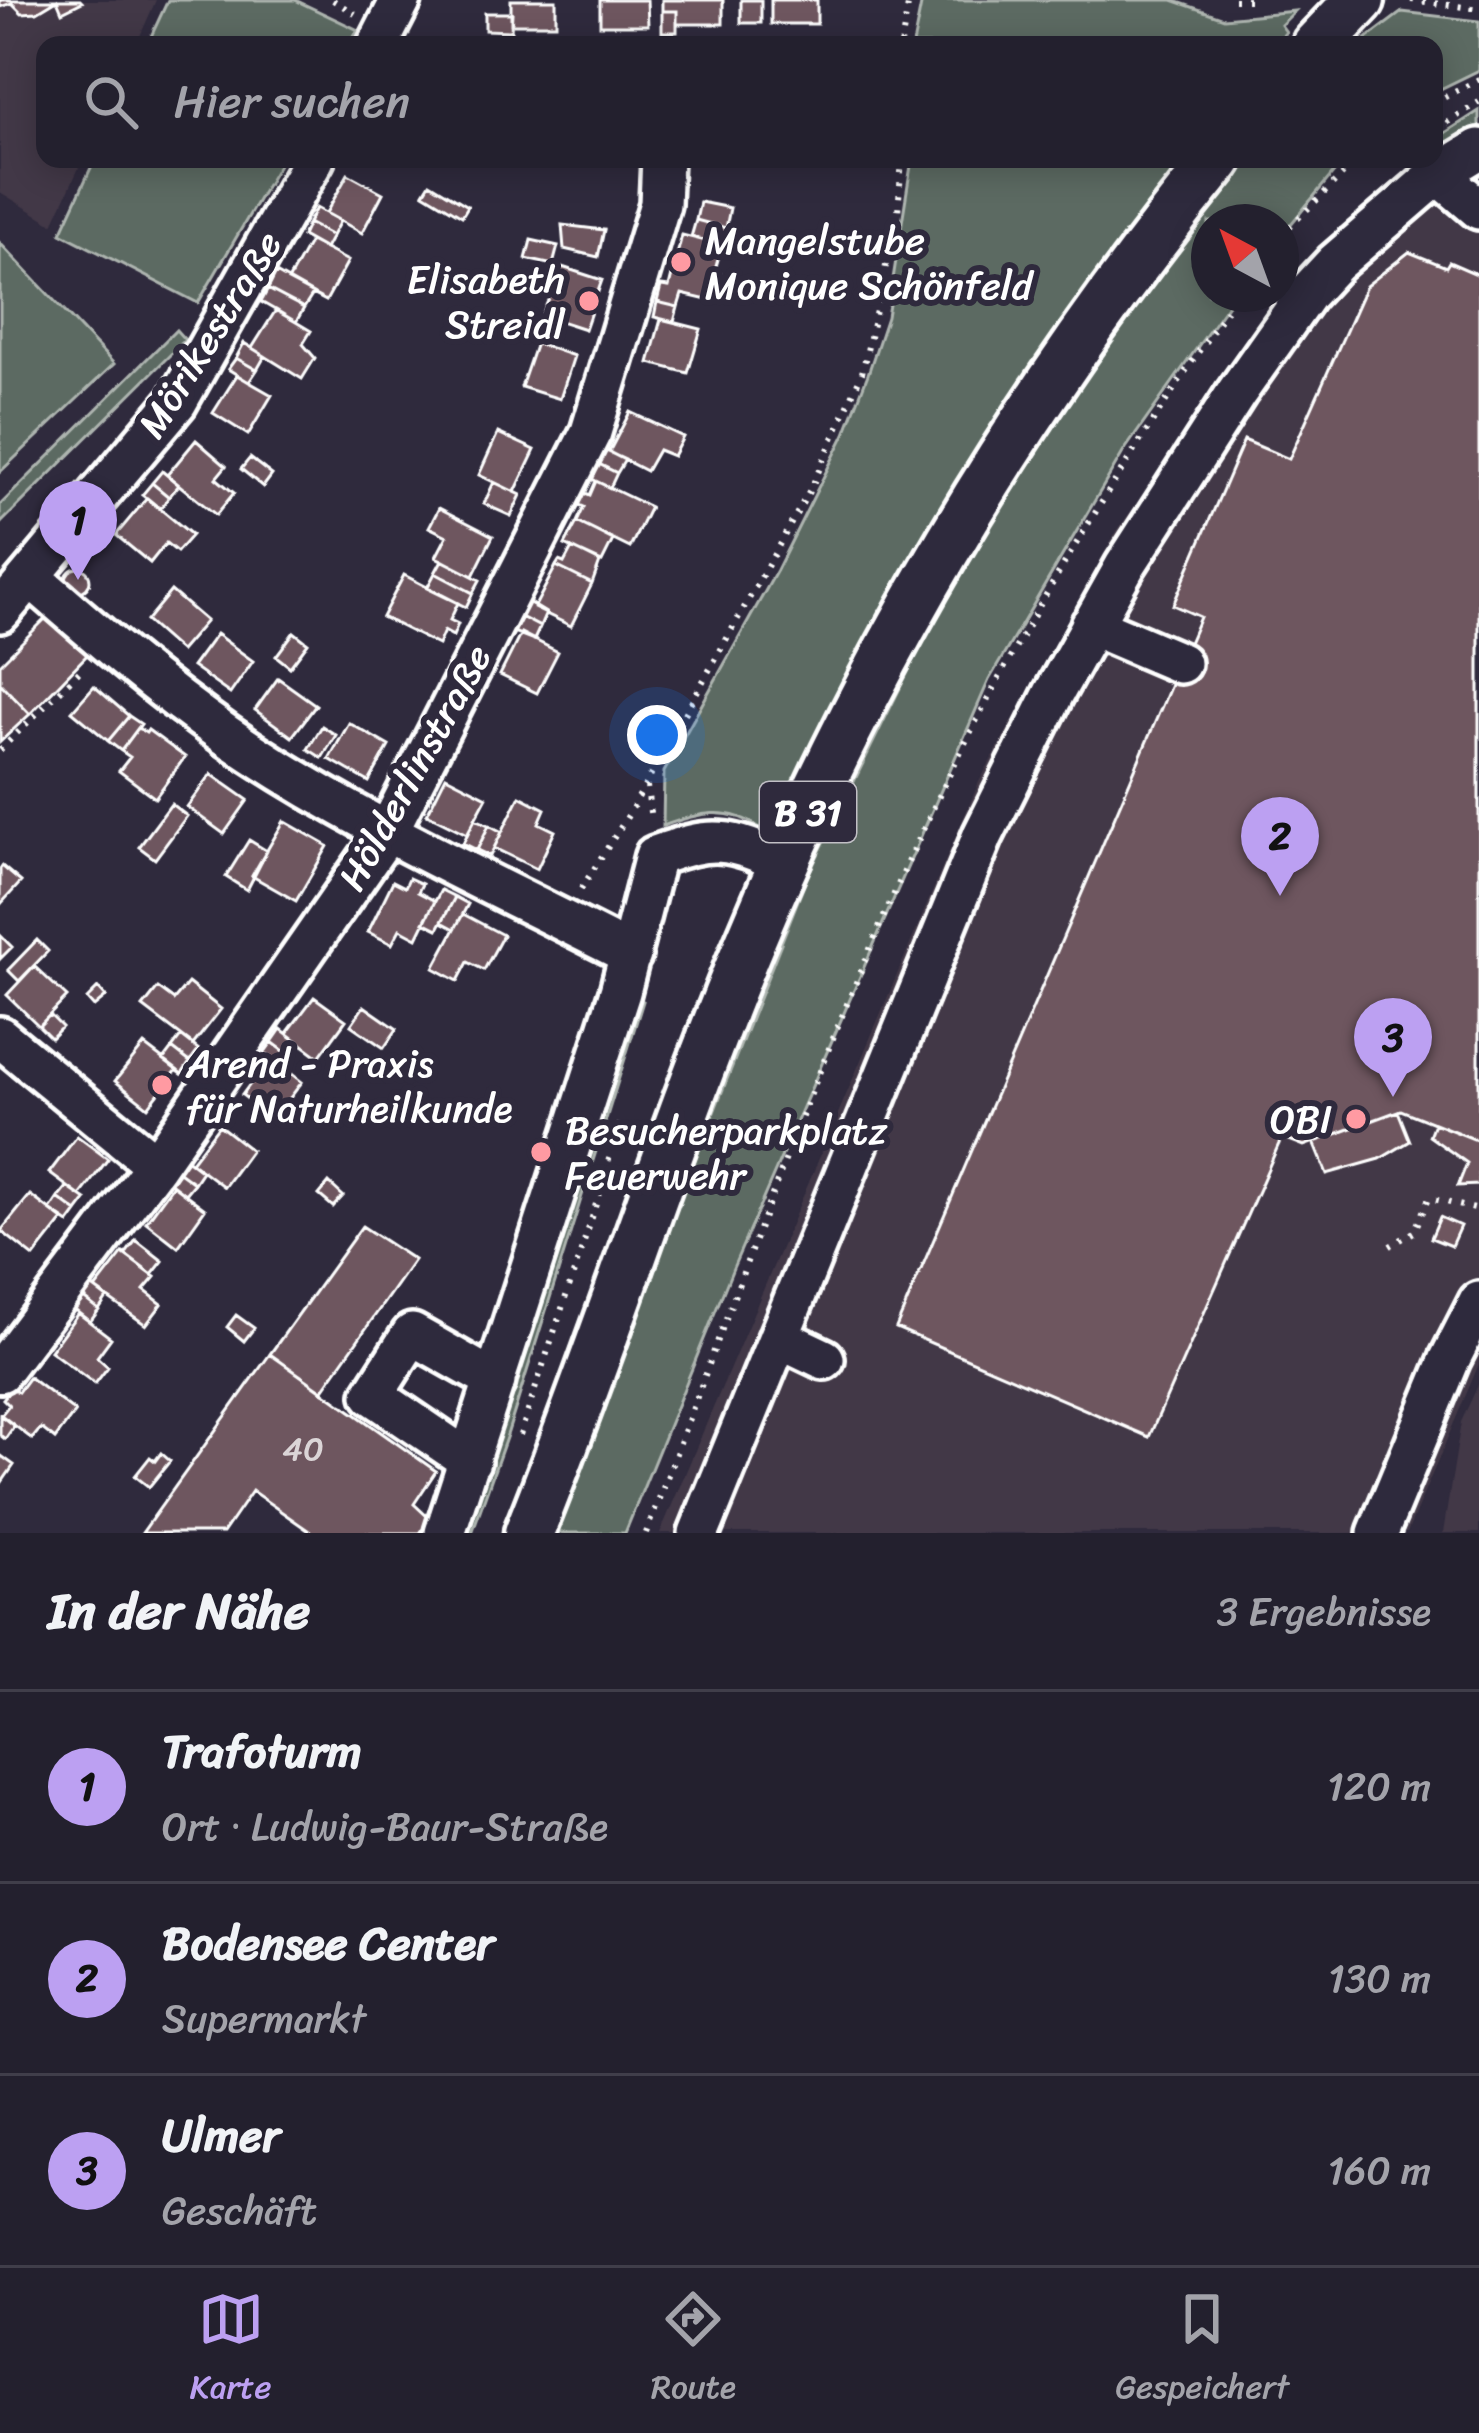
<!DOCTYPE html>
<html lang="de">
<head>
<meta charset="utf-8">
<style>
	:root { --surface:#23202e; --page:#2b2836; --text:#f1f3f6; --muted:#a3a3aa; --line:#403e4a; --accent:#bca0f2 }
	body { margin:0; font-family:Sriracha,sans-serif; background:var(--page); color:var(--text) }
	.compass { position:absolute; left:1191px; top:204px; width:108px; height:108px; border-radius:50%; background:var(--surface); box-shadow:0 6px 30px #0003; rotate:319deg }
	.you { position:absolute; left:657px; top:735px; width:42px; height:42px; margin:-30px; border:9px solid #fff; border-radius:50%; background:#1a73e8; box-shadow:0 0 0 18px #1a73e833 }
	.badge { display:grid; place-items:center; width:78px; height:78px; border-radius:50%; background:var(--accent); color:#111; font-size:39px; font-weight:700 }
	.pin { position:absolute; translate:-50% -99px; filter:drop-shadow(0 3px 6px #0008) }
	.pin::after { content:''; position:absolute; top:63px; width:42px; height:36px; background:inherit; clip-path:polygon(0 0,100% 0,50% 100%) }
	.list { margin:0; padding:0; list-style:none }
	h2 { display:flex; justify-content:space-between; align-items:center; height:156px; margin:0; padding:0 48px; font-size:51px }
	h2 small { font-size:39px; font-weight:400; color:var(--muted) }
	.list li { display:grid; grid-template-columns:78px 1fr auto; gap:36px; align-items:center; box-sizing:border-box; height:192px; padding:0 48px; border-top:3px solid var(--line) }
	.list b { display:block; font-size:45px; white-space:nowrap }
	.list p { margin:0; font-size:39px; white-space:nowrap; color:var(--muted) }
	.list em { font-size:39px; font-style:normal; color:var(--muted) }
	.icon { flex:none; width:66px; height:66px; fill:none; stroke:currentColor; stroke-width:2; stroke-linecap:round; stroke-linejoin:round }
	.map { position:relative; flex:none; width:1479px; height:1533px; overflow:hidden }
	.search { position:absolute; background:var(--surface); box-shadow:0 6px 30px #0003; left:36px; right:36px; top:36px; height:132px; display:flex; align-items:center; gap:30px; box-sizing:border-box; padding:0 42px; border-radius:24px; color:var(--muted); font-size:45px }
	.sheet { height:732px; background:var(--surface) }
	nav { display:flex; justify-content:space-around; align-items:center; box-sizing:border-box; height:168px; border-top:3px solid var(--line); background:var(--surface); font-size:33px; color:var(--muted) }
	nav a { display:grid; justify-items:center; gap:6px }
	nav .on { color:var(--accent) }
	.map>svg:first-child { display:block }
</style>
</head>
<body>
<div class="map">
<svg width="1479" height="1533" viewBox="0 0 1479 1533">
	<rect width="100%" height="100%" fill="#2f2a3d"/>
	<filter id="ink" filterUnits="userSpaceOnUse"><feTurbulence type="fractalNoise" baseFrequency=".00833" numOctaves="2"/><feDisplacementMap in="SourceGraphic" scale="24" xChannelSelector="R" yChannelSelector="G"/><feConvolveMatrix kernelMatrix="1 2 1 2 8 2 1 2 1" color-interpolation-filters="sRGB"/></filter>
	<g filter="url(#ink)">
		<!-- built -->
		<path fill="#423847" d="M0,0h156l-20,45h-91v114h38l-30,65 -53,-32z
			M1479,143v1221l-72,169h-747l319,-751 138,-251 190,-264z
			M1479,1383v150h-36l18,-111z"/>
		<!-- green -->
		<path fill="#5c6b62" stroke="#aeb5b0" stroke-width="3" d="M168,0h127l63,30 -9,15h-202z
			M922,0h250l52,18 71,-7 -14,14 5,7 -12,13h-361z
			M1402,12l77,9v49l-45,22v-47h-76z
			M1479,111v18l-45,22v-11z
			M95,159h187l-84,144 -137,-70z
			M912,159h274c-126,161 -232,326 -330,505 -23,42 -57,144 -96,164 -33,-23 -62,-15 -97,-2l1,-54 113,-202 68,-136 23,-60 19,-57z
			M1249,159h96l-64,77v-14h-72v72h26l-111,157 -135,229 -256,588 -108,265h-78l261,-658 124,-252 56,-94 114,-177 121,-163z
			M0,243l114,121 -114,108z
			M176,330l9,10 -185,184v-19z
			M631,996l12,5 -135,431 -36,101h-9z"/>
		<!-- building -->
		<path fill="#6e575f" stroke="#fff" stroke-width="3" d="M0,0h80l2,2 -20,10 -5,-12 -20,12 -15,1 -10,-10 -12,4z
			M511,0h45v24h-45z
			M600,0h47l1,25h-48z
			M662,0h61v24h-46v-13h-15z
			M741,0h20v23h-20z
			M771,0h46v24h-46z
			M662,11h15v21h-15z
			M485,13h27l-1,18 -26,-1z
			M348,174l35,19 -21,40 -36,-20z
			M430,183l38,23 -6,10 -38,-23z
			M700,202l30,6 -4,20 -30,-8z
			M316,208l24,13 -8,15 -24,-13z
			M696,220l30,8 -4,17 -31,-8z
			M308,223l24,13 -7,13 -23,-13z
			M562,225l42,5 -6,27 -34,-8z
			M682,235l40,10 -7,25 5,3 -9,28 -29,-7 -4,13 -21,-5 4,-16 8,1z
			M531,240l27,6 -5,19 -27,-6z
			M310,241l38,20 -22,40 -38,-20z
			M1409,252l37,15 3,-5 30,13v866l-78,-31 -97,36 -22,-9 -133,300 -253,-109 304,-711 -27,-12 71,-165 45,19 77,-173z
			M562,267l40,13 -17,49 -43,-14z
			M276,273l37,21 -9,14 -36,-19z
			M268,289l36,19 -8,14 -35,-20z
			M657,302l21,5 -4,15 -20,-5z
			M276,310l35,21 -8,13 12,14 -13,21 -50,-31z
			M661,319l40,10 -13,44 -39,-10z
			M244,343l21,13 -8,14 -21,-12z
			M536,343l38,13 -14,43 -39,-12z
			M236,358l21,12 -8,12 -21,-13z
			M237,375l35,20 -24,40 -35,-22z
			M630,412l53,25 -10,19 -15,-6 -12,21 -37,-19z
			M498,433l37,17 -20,42 -36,-17z
			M196,440l30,26 -10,12 18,15 -18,22 -49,-40z
			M604,450l21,10 -8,13 -20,-10z
			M250,458l22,17 -9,12 -22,-18z
			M597,463l20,10 -7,15 -20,-10z
			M162,471l17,14 -10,12 -17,-14z
			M596,481l54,26 -20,41 -53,-26 7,-15 -7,-3 6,-12 7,3z
			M494,482l27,13 -10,21 -27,-12z
			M152,483l17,14 -9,12 -18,-14z
			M147,498l45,37 -15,17 -11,-9 -16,20 -34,-28z
			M439,508l54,28 -20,40 -37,-19 11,-21 -18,-9z
			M577,522l36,18 -11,22 -37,-17z
			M572,548l28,14 -8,22 -36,-18 3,-5 5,2z
			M442,560l38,20 -7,13 -38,-20z
			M556,566l36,18 -21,42 -37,-18z
			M66 580a12 12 0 1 1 24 0a12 12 0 1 1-24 0Z
			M435,573l38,20 -7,14 -39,-19z
			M404,575l54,28 -8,17 8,4 -5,12 -9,-5 -6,14 -56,-28z
			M171,591l35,30 -26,30 -34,-30z
			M528,602l18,11 -6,14 -19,-10z
			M48,616l40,38 -58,60 -30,-31v-19z
			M521,617l19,10 -6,13 -21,-8z
			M294,632l14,11 -18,24 -14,-11z
			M521,633l37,19 -21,41 -37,-18z
			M216,634l37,27 -23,33 -38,-27z
			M278,678l38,27 -24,32 -37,-27z
			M0,683l30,31 -30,28z
			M94,686l35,30 -21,25 -36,-30z
			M129,716l12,8 -20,27 -13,-10z
			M349,723l40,23 -20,36 -40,-23z
			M322,726l14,9 -14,23 -14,-9z
			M138,728l8,5 2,-3 37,27 -30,41 -36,-27 11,-14 -9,-6z
			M211,774l37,26 -24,34 -37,-27z
			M446,776l41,21 -20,37 -40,-20z
			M520,796l25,13 -6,14 16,8 -18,38 -43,-21z
			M171,804l16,12 -32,43 -16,-12z
			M475,819l14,6 -12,25 -14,-7z
			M284,821l44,25 -32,55 -44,-25z
			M489,825l13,7 -12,24 -13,-6z
			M249,840l18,11 -20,39 -21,-13z
			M2,866l19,16 -21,23v-36z
			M409,878l13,6 -4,8 17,9 -18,37 -17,-9 -8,15 -24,-12 25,-51 12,6z
			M441,890l14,7 -17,32 -14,-7z
			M455,897l13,7 -13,25 -13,-7z
			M463,914l40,21 -19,35 -16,-8 -10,19 -24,-13z
			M0,935l12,12 -12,12z
			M37,940l11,11 -29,30 -11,-11z
			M34,966l33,31 -28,29 -32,-31z
			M188,983l33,26 -28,36 -50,-38 15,-19 16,12z
			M98,988l8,9 -12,10 -7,-8z
			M314,997l32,23 -27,37 -32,-24z
			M364,1006l33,23 -13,19 -33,-23z
			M50,1015l12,12 -11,11 -12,-12z
			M281,1029l17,13 -10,12 -16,-12z
			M181,1036l18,14 -9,12 -18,-14z
			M272,1042l16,12 -8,11 -16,-12z
			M144,1045l33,25 -29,37 -33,-26z
			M172,1048l18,14 -8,12 -19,-14z
			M270,1057l32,25 -28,37 -32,-24z
			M1398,1111l12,30 -30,18 -53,15 -13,-32z
			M1434,1123l45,18v44l-21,1 9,-23 -38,-27z
			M219,1125l32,25 -27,37 -33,-25z
			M77,1136l31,23 -28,37 -31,-23z
			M185,1158l17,13 -8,12 -18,-13z
			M176,1170l18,13 -9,11 -17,-13z
			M329,1183l14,13 -10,11 -14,-12z
			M173,1185l32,24 -27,38 -32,-25z
			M67,1187l19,13 -9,12 -19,-14z
			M30,1195l33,25 -29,37 -33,-26z
			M58,1198l19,14 -8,11 -19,-13z
			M1440,1217l20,9 -9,20 -20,-8z
			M362,1226l52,34 -92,131 -52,-37z
			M136,1240l27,21 -11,14 -27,-20z
			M123,1253l32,24 -11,13 18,14 -16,21 -51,-36z
			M90,1285l17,13 -8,12 -18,-14z
			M81,1296l18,14 -9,12 -18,-14z
			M78,1313l33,25 -14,19 11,10 -13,17 -45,-33z
			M236,1315l18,13 -10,13 -17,-14z
			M270,1354l166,117 -22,33 16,15 -10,14h-108l-60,-42 -29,42h-81z
			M29,1377l46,35 -20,27 -14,-11 -9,11 -31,-24 8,-10 -6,-6 9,-11 6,4z
			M0,1415l14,11 -9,13 -5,-4z
			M161,1453l9,8 -21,26 -14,-11 15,-19 5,4z
			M0,1455l14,10 -14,20z"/>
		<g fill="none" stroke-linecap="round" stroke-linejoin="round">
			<defs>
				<path id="minor" d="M378,45l23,-45
					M1438,174l41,35
					M32,578c63,55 125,109 194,157 126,87 269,150 405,220
					M0,612l177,-210 137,-243
					M1091,625l89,38
					M0,1037l156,128
					M780,1338l44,21
					M0,1372l156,-207 232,-334 203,-399 69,-228 2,-45
					M470,1461l-97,-66 39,-61 83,47
					M445,1533l175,-541 35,-136c59,-21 73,-18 129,7
					M699,1533l284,-698 71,-142 71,-127 112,-174 70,-99 28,-30 103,-89 41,-25
					M1378,1533l72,-174 29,-57"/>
				<path id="major" d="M1317,45l43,-45
					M529,1533c77,-191 138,-389 216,-579 118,-287 277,-555 473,-795"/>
			</defs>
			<!-- minor casing -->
			<use href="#minor" stroke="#fff" stroke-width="48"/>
			<!-- major casing -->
			<use href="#major" stroke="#fff" stroke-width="57"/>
			<!-- path -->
			<path stroke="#fff" stroke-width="6" stroke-dasharray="3 9" stroke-linecap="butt" d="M333,0l22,14
				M1234,0h18
				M1411,0l68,9
				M901,45l8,-45
				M1434,103l45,-24
				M1447,123l32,-21
				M1281,235l78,-76
				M0,750l83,-82
				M647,786l4,35
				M581,889l48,-75 183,-328 50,-113 36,-161 4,-53
				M1390,1246l24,-14 15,-34 50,12
				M520,1435l71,-214 29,-100
				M646,1533c107,-281 203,-572 344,-838 74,-139 160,-271 247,-401"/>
			<!-- minor -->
			<use href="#minor" stroke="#2f2a3d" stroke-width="39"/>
			<!-- major -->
			<use href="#major" stroke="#2f2a3d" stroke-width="48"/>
		</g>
	</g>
	<!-- markers -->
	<g fill="#ff9aa2" stroke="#2f2a3d" stroke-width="4.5">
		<circle cx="681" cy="262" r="12"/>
		<circle cx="589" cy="301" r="12"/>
		<circle cx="162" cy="1085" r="12"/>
		<circle cx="1356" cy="1119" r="12"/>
		<circle cx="541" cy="1152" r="12"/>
	</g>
	<g text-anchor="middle" stroke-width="12" stroke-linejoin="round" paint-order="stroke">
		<!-- number labels -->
		<g font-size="33" fill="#dbd5d7">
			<text x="303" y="1460">40</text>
		</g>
		<!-- shield labels -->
		<rect fill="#2f2a3d" stroke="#c1bfc5" stroke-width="3" x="760" y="782" width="96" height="60" rx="9"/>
		<g font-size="36" font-weight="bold" fill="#fff">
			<text x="808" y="825">B 31</text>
		</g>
		<!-- poi labels -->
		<g font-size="39" fill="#fff" stroke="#2f2a3d" text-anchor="start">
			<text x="705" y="254">Mangelstube<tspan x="705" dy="45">Monique Schönfeld</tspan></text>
			<text x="565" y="293" text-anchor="end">Elisabeth<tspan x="565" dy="45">Streidl</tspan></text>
			<text x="186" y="1077">Arend - Praxis<tspan x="186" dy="45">für Naturheilkunde</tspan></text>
			<text x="1332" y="1133" text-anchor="end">OBI</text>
			<text x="565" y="1144">Besucherparkplatz<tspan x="565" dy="45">Feuerwehr</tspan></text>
		</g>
		<!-- street labels -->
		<g font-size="39" fill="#fff" stroke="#2f2a3d">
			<text transform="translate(209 334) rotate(-58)" y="14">Mörikestraße</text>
			<text transform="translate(414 767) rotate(-61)" y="14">Hölderlinstraße</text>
		</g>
	</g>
</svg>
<svg class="compass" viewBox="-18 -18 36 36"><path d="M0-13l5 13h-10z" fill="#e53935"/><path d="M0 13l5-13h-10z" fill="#a3a3aa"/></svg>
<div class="you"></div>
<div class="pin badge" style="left:78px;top:580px">1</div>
<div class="pin badge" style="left:1280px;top:896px">2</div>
<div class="pin badge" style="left:1393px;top:1097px">3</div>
<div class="search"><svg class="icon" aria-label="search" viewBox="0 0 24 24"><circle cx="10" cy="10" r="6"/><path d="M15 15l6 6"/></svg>Hier suchen</div>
</div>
<section class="sheet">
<h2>In der Nähe<small>3 Ergebnisse</small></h2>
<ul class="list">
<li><span class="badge">1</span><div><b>Trafoturm</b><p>Ort · Ludwig-Baur-Straße</p></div><em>120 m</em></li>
<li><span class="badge">2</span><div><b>Bodensee Center</b><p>Supermarkt</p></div><em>130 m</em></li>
<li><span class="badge">3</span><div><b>Ulmer</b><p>Geschäft</p></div><em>160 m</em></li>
</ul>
</section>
<nav>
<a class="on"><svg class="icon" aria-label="map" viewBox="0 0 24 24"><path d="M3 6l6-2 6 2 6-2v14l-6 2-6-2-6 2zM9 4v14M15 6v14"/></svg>Karte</a>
<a><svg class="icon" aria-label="directions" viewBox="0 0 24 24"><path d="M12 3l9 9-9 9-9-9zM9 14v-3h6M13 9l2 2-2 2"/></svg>Route</a>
<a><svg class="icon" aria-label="saved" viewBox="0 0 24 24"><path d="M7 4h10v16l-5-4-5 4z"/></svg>Gespeichert</a>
</nav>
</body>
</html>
